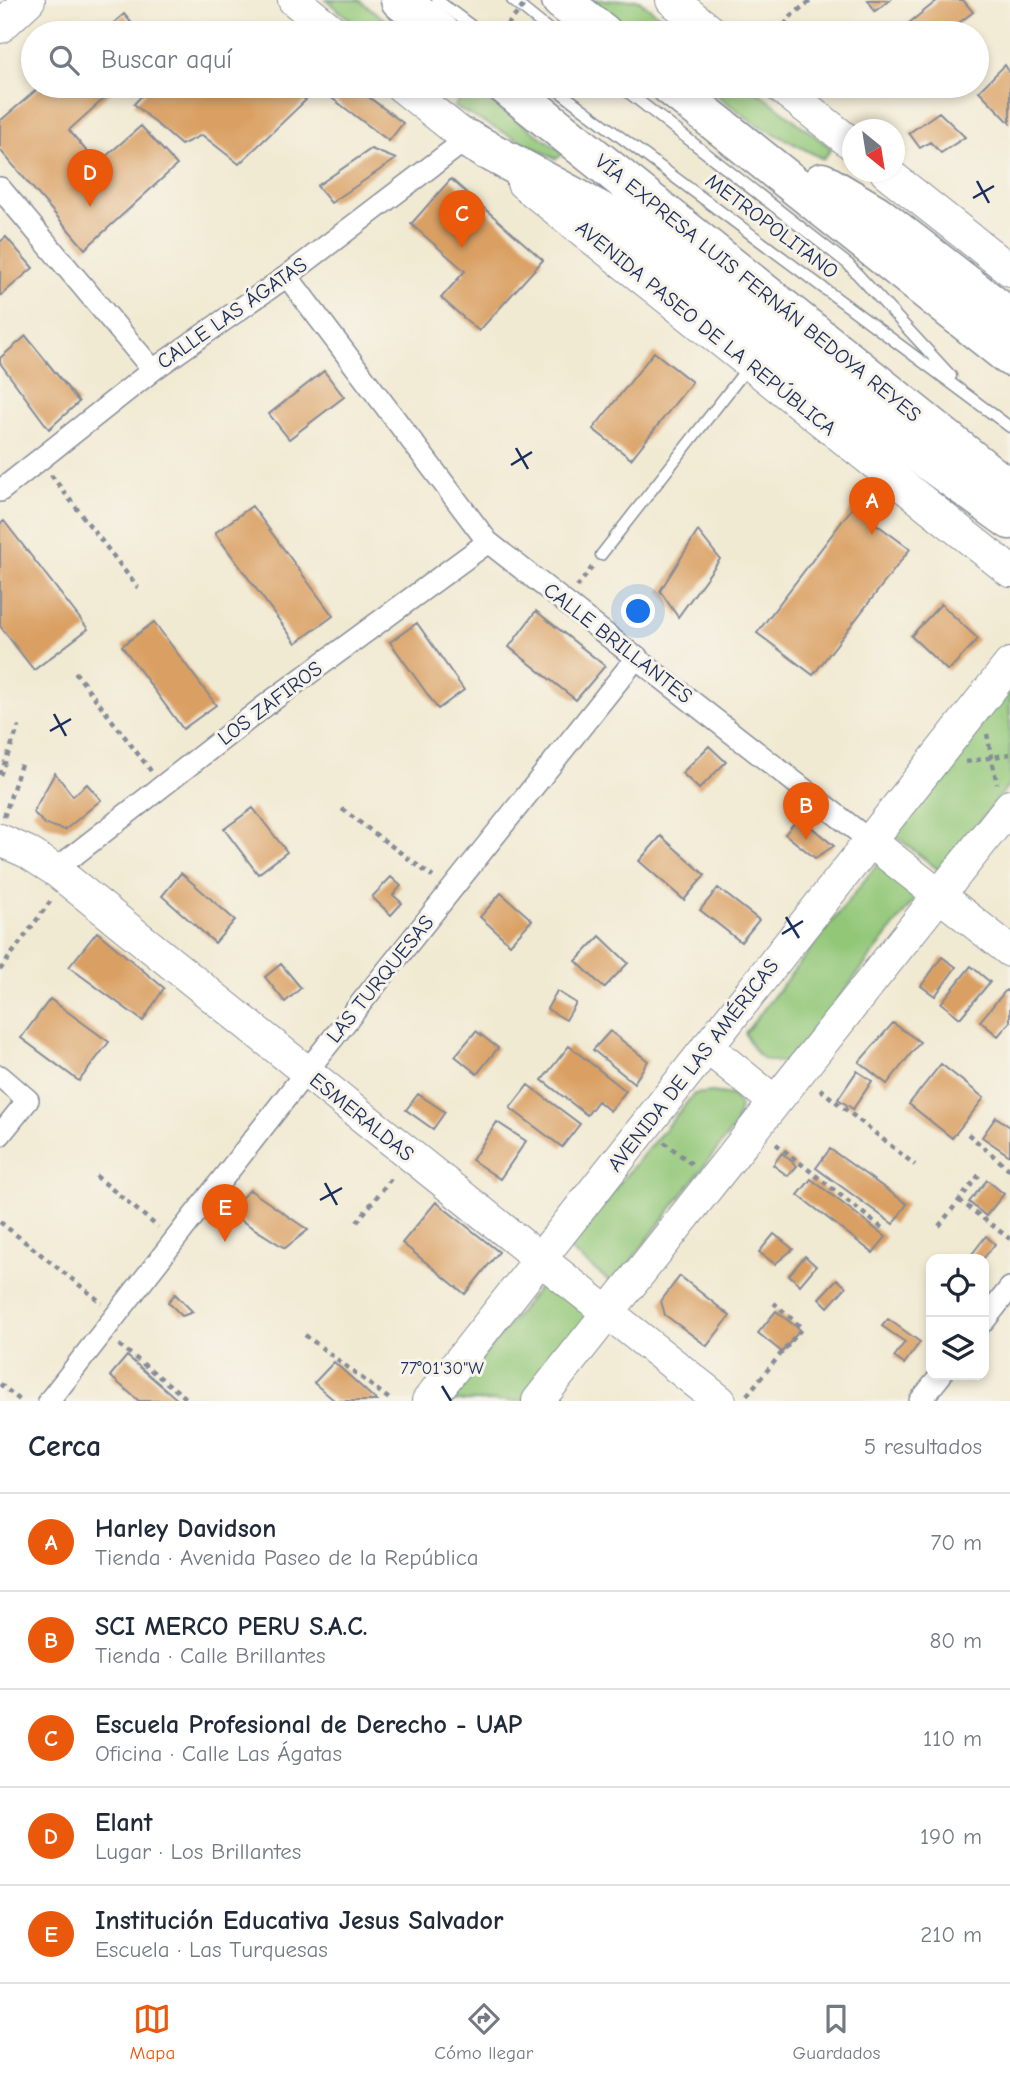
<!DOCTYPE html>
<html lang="es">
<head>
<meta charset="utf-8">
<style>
	:root { --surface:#fff; --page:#f2f2f3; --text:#1f2937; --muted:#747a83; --line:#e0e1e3; --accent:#ea580c }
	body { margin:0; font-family:"Comic Neue",sans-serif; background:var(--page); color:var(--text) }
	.controls { position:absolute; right:21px; bottom:21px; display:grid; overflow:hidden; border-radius:14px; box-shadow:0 4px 10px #0003 }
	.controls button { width:63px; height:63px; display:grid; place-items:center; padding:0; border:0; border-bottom:2px solid var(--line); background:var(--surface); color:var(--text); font:35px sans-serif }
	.compass { position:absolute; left:842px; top:119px; width:63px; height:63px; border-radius:50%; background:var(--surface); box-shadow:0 4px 10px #0003; rotate:150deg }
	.you { position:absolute; left:639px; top:612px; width:24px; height:24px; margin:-18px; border:5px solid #fff; border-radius:50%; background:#1a73e8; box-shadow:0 0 0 10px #1a73e833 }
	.badge { display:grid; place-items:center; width:46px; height:46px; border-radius:50%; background:var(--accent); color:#fff; font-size:23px; font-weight:700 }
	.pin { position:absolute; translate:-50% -58px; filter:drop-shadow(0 2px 4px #0008) }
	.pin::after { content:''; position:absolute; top:37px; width:24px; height:21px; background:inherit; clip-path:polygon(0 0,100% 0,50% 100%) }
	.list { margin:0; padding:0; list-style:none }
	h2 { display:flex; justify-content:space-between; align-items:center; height:91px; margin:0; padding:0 28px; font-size:30px }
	h2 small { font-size:23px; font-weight:400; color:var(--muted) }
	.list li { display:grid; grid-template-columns:46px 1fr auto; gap:21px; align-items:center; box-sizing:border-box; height:98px; padding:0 28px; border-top:2px solid var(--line) }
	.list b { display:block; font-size:26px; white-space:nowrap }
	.list p { margin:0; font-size:23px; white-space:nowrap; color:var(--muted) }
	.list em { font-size:23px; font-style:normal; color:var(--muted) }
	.icon { flex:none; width:38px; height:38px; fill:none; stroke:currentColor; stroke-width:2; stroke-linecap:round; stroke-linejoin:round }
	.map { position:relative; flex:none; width:1010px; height:1401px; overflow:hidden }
	.search { position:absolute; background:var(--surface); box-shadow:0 4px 10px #0003; left:21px; right:21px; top:21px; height:77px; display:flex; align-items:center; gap:18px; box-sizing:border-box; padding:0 24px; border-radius:38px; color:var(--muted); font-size:26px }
	.sheet { height:581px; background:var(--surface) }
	nav { display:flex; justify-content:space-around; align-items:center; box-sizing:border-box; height:98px; border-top:2px solid var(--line); background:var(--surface); font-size:19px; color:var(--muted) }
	nav a { display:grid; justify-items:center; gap:4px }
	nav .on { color:var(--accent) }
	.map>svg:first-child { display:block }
</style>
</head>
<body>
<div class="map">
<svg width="1010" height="1401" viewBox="0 0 1010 1401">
	<rect width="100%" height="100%" fill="#f7f3e8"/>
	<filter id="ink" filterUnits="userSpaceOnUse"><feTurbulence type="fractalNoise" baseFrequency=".0143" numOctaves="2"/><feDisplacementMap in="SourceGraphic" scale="14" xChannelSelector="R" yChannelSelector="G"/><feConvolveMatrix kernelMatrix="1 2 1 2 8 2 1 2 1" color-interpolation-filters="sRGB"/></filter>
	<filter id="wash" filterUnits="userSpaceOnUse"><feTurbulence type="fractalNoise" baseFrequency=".00686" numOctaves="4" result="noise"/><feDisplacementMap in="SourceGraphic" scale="28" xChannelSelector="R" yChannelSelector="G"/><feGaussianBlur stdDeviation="1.57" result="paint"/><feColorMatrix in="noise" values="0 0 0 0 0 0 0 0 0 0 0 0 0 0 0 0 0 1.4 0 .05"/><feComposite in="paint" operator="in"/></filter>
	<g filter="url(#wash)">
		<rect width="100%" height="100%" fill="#f1ead3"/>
		<!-- green -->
		<path fill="#92c778" stroke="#567b6b" stroke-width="2" d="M326,0h33l44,33h-37z
			M591,0h48l43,33h-47z
			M705,86h45l82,63 -9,10 -69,-36z
			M470,87l94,66 -8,6 -102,-52z
			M1010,687v97l-70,87 -47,-37z
			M879,862l39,33 -128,167c-28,1 -34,-4 -45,-29z
			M712,1092l20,3 8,11 -5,20 -122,158 -47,-37 128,-153z
			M545,1280l45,36 -67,85h-76z"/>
		<g id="blocks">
			<!-- building -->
			<path fill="#daa063" d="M868,0h22l-15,11z
				M938,0h25l10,12 -27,21h-43l-3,-3z
				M124,14l16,19h-38z
				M1005,65l5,8v50l-31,-32z
				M41,86h77l-49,44 28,34 44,-38 36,39 -92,84 -85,-99v-29z
				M151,86h134l21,14 -67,64 -37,-29 -21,10 -47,-41z
				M318,86h36l49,37 -14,18 -72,-54z
				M939,112l26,25 -24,16 -11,-11 -10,6 -11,-15z
				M371,149l25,10 -65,44 -14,-17z
				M451,179l92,81 -64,71 -38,-33 24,-27 -54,-47z
				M6,237l27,31 -33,28v-54z
				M26,336l53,66 -30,27 -49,-66v-5z
				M654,352l38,30 -61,77 -38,-30z
				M324,371l20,26 -55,42 -20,-25z
				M252,506l81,110 -37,27 -81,-110z
				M853,507l57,42 -97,126 -56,-42z
				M4,521l84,108 -54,41 -34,-44v-102z
				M698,531l22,28 -42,58 -18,-26z
				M941,604l37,35 -30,32 -37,-35z
				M536,611l69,55 -29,34 -67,-53z
				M154,622l62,83 -33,24 -61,-83z
				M417,623l47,67 -26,19 -48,-67z
				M709,746l17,16 -27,27 -17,-16z
				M55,773l18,23 14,-12 14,16 -36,30 -20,-6 -12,-12z
				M253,808l34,44 -29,22 -34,-45z
				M799,817l35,29 -19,12 -30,-24z
				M661,836l44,39 -21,25 -45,-39z
				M181,873l54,47 -20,23 -53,-47z
				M391,877l10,9 -8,9 9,8 -11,12 -19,-18z
				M718,888l41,32 -18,22 -41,-32z
				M501,893l31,27 -22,24 -30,-27z
				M97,932l67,56 -21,33 -74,-54z
				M600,936l28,27 -24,25 -28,-27z
				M942,957l14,10 -21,29 -14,-10z
				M281,964l20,24 -16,14 -20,-25z
				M971,966l19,16 -30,36 -19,-15z
				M1006,990l4,3v29l-12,14 -18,-15z
				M557,991l19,12 -10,17 -19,-11z
				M50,999l59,43 -30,39 -58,-43z
				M893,1023l27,19 -33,42 -28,-22z
				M476,1031l22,17 -21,26 -22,-18z
				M610,1031l38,30 -14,22 -41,-33z
				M569,1046l57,45 -16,20 -12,-10 -11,14 -45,-35z
				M941,1064l43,34 -32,40 -43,-34z
				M857,1071l15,10 -19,28 -15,-10z
				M528,1085l52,39 -18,23 -52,-39z
				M418,1094l27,18 -12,17 -27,-19z
				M996,1117l14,10v29l-28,-19z
				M497,1122l29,19 -26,38 -28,-19z
				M830,1149l77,55 -14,20 -77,-56z
				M782,1153l15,13 -9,10 -15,-11z
				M811,1179l75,58 -13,16 -75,-58z
				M987,1180l17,14 -18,22 -17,-14z
				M250,1190l58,40 -23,18 -59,-37z
				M436,1202l63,50 -34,42 -63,-51z
				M774,1234l19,15 -18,15 -16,-12z
				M986,1236l9,8 -12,15h-5l-6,-5z
				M805,1256l11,10 -16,19 -11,-10z
				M680,1276l50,40 -23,30 -42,-31 -4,-14z
				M837,1279l9,8 -18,20 -9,-9z
				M175,1294l18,18 -11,4 -14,-14z
				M776,1311l24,19 -18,22 -24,-19z
				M888,1319l32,23 -16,22 -10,-7 11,-15 -23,-16z
				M127,1356l52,45h-40l-29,-25z
				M334,1362l43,39h-42l-21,-18z"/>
		</g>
	</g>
	<g filter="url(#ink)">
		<use href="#blocks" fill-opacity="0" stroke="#868c98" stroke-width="2"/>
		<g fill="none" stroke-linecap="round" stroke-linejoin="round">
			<defs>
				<path id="lane" d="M437,0l44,33
					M512,0l41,33
					M552,86l458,341
					M620,86l228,178 103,112
					M601,555l147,-188"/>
				<path id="street" d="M0,188l153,182
					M287,276l201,266 382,299
					M0,491l153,-121 134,-94 180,-137
					M55,870l215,-168 218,-160
					M0,1076l28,24 -28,35
					M984,1321l26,-33
					M49,1401l257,-329 331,-415
					M920,1401l21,-26"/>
				<path id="secondary" d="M294,0l41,33
					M672,0l41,33
					M0,27l29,-27
					M401,86l84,67
					M779,86l73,58
					M886,172l124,98
					M523,183l487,388
					M0,840l27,12 28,18 485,389 180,142
					M870,841l140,110
					M707,1047l68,55
					M428,1401l582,-737
					M538,1401l472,-595"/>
				<path id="highway" d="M400,0l41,33
					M561,0l42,33
					M506,86l504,404
					M670,86l340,271
					M467,139l144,78 251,196 148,107
					M822,182l54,32 134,104"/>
			</defs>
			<!-- lane casing -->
			<use href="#lane" stroke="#868c98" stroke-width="13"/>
			<!-- street casing -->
			<use href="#street" stroke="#868c98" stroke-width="24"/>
			<!-- secondary casing -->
			<use href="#secondary" stroke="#868c98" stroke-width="34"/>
			<!-- highway casing -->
			<use href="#highway" stroke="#868c98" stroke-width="41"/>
			<!-- path -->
			<path stroke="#868c98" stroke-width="4.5" stroke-dasharray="5 5" stroke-linecap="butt" d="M778,33l15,-19 19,-14
				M51,475l87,113
				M577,587l16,-21
				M75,672l76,99
				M987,734l10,50
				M966,762l44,-8
				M0,775l19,-49
				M342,809l91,68
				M4,817l18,-56
				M0,970l52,-71
				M820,1089l95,76
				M968,1134l42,36
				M664,1142l29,23
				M776,1144l106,84
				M96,1176l62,51
				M959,1200l51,39
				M0,1222l102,81
				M357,1222l36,-46
				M939,1226l40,-51
				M305,1335l87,66
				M119,1345l71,56
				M0,1384l21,17
				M747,1395l55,-67 -28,-25"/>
			<!-- lane -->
			<use href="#lane" stroke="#fff" stroke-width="10"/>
			<!-- street -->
			<use href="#street" stroke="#fff" stroke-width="21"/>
			<!-- secondary -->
			<use href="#secondary" stroke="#fff" stroke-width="32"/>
			<!-- highway -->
			<use href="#highway" stroke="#fff" stroke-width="38"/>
			<!-- path-bridge -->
			<path stroke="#868c98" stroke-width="4.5" stroke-dasharray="5 5" stroke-linecap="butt" d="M501,33l27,-33"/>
		</g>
	</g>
	<!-- ticks -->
	<path fill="none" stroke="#1b2f5e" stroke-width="2.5" d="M977,181l12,22M973,198l21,-12M516,448l12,21M511,465l21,-13M54,714l12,22M50,731l21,-12M786,917l13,21M782,934l21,-13M325,1183l12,22M320,1200l22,-12M442,1386l9,15"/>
	<g text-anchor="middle" stroke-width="6" stroke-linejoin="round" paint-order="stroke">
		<!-- street labels -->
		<g font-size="21" fill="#1b2f5e" stroke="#f7f3e8">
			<text transform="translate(772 226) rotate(37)" y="7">METROPOLITANO</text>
			<text transform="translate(758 288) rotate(39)" y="7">VÍA EXPRESA LUIS FERNÁN BEDOYA REYES</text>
			<text transform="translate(232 313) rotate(-35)" y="7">CALLE LAS ÁGATAS</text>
			<text transform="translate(706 328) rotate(39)" y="7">AVENIDA PASEO DE LA REPÚBLICA</text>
			<text transform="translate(618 643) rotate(38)" y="7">CALLE BRILLANTES</text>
			<text transform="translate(270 703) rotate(-37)" y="7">LOS ZAFIROS</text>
			<text transform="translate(380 979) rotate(-51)" y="7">LAS TURQUESAS</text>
			<text transform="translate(693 1065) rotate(-52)" y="7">AVENIDA DE LAS AMÉRICAS</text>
			<text transform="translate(362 1117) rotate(39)" y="7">ESMERALDAS</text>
		</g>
	</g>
	<g font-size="18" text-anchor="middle" fill="#1b2f5e" stroke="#f7f3e8" stroke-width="6" stroke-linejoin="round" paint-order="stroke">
		<text x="442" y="1374">77°01'30"W</text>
	</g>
</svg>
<div class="controls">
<button><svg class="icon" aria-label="locate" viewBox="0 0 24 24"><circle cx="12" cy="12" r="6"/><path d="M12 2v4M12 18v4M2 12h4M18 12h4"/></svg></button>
<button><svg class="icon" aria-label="layers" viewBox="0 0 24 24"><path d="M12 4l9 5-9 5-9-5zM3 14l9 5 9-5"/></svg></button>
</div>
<svg class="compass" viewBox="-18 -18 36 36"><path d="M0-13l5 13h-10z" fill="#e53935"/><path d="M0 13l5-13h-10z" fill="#747a83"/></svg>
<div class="you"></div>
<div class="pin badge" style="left:872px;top:535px">A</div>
<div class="pin badge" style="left:806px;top:840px">B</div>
<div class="pin badge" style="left:462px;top:248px">C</div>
<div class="pin badge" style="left:90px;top:207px">D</div>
<div class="pin badge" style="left:225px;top:1242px">E</div>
<div class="search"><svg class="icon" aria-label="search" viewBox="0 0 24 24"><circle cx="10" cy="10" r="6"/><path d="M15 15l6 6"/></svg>Buscar aquí</div>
</div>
<section class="sheet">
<h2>Cerca<small>5 resultados</small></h2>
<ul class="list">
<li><span class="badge">A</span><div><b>Harley Davidson</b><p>Tienda · Avenida Paseo de la República</p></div><em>70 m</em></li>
<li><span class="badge">B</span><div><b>SCI MERCO PERU S.A.C.</b><p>Tienda · Calle Brillantes</p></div><em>80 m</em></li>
<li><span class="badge">C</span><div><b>Escuela Profesional de Derecho - UAP</b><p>Oficina · Calle Las Ágatas</p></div><em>110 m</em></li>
<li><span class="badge">D</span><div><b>Elant</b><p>Lugar · Los Brillantes</p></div><em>190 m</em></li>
<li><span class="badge">E</span><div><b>Institución Educativa Jesus Salvador</b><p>Escuela · Las Turquesas</p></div><em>210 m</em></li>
</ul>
</section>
<nav>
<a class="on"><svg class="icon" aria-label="map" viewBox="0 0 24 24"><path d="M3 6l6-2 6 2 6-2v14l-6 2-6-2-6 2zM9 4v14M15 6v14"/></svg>Mapa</a>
<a><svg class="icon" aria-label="directions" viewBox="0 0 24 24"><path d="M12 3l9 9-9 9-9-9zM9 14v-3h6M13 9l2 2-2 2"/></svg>Cómo llegar</a>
<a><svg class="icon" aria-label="saved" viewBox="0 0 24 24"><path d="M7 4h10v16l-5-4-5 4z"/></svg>Guardados</a>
</nav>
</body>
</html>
